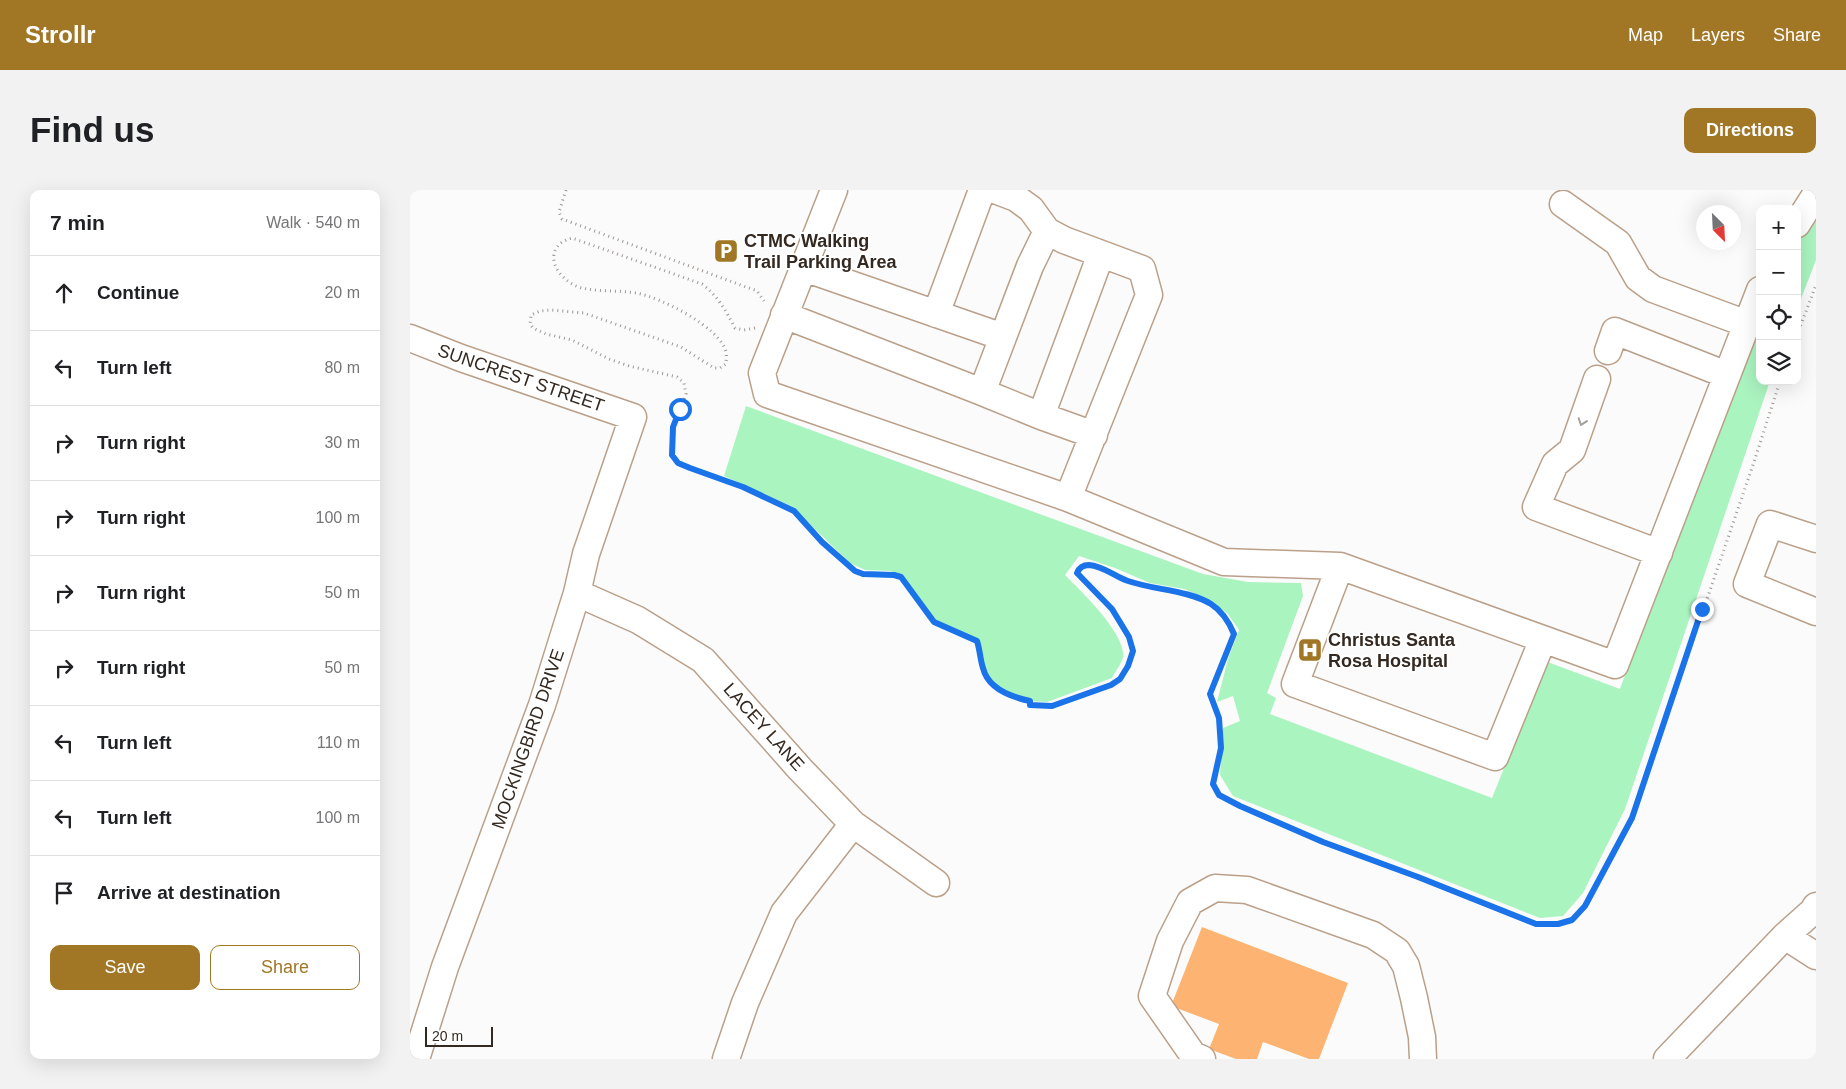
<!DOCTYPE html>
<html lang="en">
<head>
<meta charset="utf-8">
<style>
	:root { --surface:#fff; --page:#f2f2f2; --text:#202124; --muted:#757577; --line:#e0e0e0; --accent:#a17726 }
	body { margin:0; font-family:Helvetica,sans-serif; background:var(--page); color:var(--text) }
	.controls { position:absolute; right:15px; top:15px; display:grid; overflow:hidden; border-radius:10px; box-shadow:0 5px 20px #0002 }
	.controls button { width:45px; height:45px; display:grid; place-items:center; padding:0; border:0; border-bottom:1px solid var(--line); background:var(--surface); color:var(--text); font:25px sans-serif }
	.compass { position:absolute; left:1286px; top:15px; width:45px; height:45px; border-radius:50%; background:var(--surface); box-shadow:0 5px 20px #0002; rotate:156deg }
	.scale { position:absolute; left:15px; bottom:12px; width:68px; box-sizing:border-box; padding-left:5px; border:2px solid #342920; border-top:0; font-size:14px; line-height:18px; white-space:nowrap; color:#342920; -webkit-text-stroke:4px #fff; paint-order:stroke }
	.stop { position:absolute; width:15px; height:15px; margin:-11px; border:4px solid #1a73e8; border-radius:50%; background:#fff }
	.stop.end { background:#1a73e8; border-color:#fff; box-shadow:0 1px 5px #0008 }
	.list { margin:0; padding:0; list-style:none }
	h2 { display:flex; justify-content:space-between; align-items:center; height:65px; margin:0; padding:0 20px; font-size:21px }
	h2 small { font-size:16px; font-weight:400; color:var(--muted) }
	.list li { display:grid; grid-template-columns:32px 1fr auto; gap:15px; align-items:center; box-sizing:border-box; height:75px; padding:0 20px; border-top:1px solid var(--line) }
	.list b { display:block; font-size:19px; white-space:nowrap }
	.list em { font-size:16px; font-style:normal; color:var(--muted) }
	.actions { display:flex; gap:10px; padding:15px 20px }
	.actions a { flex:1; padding:11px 0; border:1px solid var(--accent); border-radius:10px; text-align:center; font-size:18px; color:var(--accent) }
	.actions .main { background:var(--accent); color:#fff }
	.icon { flex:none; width:28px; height:28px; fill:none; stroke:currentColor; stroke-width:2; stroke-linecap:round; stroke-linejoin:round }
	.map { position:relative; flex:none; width:1406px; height:869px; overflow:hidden; border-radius:10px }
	header { display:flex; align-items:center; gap:30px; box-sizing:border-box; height:70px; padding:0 25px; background:var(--accent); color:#fff }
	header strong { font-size:24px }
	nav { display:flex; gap:28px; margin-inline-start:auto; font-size:18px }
	.intro { display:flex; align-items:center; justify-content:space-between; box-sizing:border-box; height:120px; padding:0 30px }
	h1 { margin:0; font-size:35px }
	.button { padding:12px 22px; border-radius:10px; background:var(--accent); color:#fff; font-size:18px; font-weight:700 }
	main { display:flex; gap:30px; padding:0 30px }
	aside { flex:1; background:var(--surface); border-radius:10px; box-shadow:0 5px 20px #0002 }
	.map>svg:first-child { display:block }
</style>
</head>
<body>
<header>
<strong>Strollr</strong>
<nav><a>Map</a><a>Layers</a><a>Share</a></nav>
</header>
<div class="intro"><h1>Find us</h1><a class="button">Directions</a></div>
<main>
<aside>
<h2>7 min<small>Walk · 540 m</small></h2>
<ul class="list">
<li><svg class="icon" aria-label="ahead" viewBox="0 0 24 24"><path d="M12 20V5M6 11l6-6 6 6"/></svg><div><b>Continue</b></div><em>20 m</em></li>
<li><svg class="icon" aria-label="left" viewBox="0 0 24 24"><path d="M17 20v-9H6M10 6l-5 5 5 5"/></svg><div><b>Turn left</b></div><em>80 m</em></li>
<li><svg class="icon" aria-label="right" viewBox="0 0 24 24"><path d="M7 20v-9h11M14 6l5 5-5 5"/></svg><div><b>Turn right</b></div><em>30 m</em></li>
<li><svg class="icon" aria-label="right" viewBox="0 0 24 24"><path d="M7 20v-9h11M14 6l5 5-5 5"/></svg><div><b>Turn right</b></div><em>100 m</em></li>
<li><svg class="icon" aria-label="right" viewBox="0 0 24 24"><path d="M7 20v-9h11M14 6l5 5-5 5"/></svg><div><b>Turn right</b></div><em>50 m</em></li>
<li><svg class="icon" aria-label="right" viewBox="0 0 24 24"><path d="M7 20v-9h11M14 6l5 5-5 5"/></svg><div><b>Turn right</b></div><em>50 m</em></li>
<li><svg class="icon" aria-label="left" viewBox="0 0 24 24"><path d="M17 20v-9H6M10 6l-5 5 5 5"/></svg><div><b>Turn left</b></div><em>110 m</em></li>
<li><svg class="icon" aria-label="left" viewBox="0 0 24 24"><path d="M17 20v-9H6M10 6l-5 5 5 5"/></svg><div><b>Turn left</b></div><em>100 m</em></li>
<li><svg class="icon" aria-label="arrive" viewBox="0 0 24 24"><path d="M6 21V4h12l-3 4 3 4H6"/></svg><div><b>Arrive at destination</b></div></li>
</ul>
<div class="actions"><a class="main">Save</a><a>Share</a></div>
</aside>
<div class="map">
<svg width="1406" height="869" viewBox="0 0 1406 869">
	<rect width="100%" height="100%" fill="#fbfbfb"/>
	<!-- green -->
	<path fill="#aaf4c0" d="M1406,22v48l-19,49v-67z
		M1350,128v63h10l-145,428 -42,84 -20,23 -23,2 -307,-122 -13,-21 3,-47 17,-7 -7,-25 -16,6 11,-43 11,-29 -11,-16 -20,-15 -24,-10 -34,-6 -35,-15 -36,-12 -14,19c16,16 61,59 58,82 -1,6 -8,15 -11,21l-65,24 -17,-1 -22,-5 -12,-10 -13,-15 -4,-24 -9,-9 -41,-22 -28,-39 -10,-6 -26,-1 -15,-7 -59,-57 -67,-30 22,-70 457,168 45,8 53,1 2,13 -36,97 9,5 -6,16 222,84 37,-92 16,-45 75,28 87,-242z"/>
	<!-- building -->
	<path fill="#fdb473" d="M792,737l146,56 -29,76h-10l-46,-17 -6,17h-21l-27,-10 10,-25 -48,-18z"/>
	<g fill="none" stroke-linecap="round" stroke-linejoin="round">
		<defs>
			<path id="minor" d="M424,0l-72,183 5,21 301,104 156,64 116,4 275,99 145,-375
				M585,0l21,8 15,11 16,22 17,9 78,29 7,26 -81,203
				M1153,14l55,39 20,35 15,11 94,35
				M1387,34l19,-30
				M526,124l46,-124
				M374,125l198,77 21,-55 -199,-69
				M593,147l27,-71 17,-35
				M0,148l51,20 172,59 -47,137 -9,39 -35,112 -97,262 -29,92
				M1198,161l7,-20 112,44
				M1187,189l-25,71 -17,14 -19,43 123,46
				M572,202l59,24
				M684,245l-53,-19 60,-162
				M1406,349l-46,-15 -23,60 69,28
				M930,376l-45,118 200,73 48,-118
				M167,403l61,27 65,40 97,109 53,55 83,59
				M1375,746l31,20
				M316,869l19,-56 39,-90 69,-89
				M792,869l-9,-4 -41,-59 18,-55 20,-39 25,-14 32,2 126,45 24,16 9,15 8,32 8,39 1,22
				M1257,869l118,-123 28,-25 3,-5"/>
		</defs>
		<!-- minor casing -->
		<use href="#minor" stroke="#bba089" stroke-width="29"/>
		<!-- path -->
		<path stroke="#9e9894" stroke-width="3" stroke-dasharray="1 4" stroke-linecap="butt" d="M156,0l-7,22 3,7 195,72 7,10
			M345,138l-11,2 -9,-2c-9,-17 -17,-32 -33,-44l-130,-46c-4,1 -8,3 -11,5 -19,16 3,41 21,45 17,4 36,2 54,5 24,4 84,34 90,59 1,4 0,8 0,12l-6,4h-6l-33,-21 -97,-34 -33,-3 -11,1 -9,4 -1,9 3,4 13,6 26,6 37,19 20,7 48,11 7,6 2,11 -13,33 -1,28 6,8 12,6 53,18 51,24 28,31 33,29 8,4h31l7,2 33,44 43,20c3,9 3,18 6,27 5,21 28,29 47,33v4l22,2 59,-22 9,-6 8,-13 5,-15 -4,-14 -17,-28 -35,-36c2,-5 6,-8 12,-8 15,1 26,12 39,16 26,9 60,9 83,23 11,7 18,18 23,30l-24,60 9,24 2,30 -8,36 6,11 21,11 83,36 95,35 118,47 22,1 14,-5 13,-14 47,-88 122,-356 26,-81
			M1387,145l19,-50"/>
		<!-- minor -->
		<use href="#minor" stroke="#fff" stroke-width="26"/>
	</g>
	<!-- one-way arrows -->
	<defs><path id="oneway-chevron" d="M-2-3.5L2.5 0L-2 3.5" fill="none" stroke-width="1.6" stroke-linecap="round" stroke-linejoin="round" transform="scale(1.25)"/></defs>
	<use stroke="#a49f9b" href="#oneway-chevron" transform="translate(1172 232) rotate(109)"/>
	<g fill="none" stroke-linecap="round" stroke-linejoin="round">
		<!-- route -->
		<path stroke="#1a73e8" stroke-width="6" d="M270,219l-7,18 -1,28 6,8 12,5 53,19 51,24 28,31 33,29 8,3 31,1 7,2 33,45 43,19c3,9 3,18 6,27 5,21 28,29 47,33v4l22,1 59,-21 9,-6 8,-13 5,-15 -4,-14 -17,-28 -35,-36c2,-5 6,-8 12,-8 15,1 26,12 39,16 26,9 60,9 83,23 11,7 18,18 23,30l-24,60 9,24 2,30 -8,36 6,11 21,11 83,36 95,35 118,47h22l14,-4 13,-14 47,-88 70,-209"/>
	</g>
	<!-- icons -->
	<defs>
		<symbol id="parking-square" viewBox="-11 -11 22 22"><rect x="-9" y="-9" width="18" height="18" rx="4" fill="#a17726" stroke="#fff"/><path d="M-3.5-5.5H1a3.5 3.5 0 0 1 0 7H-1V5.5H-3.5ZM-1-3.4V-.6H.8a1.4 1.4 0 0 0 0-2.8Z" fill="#fff"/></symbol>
		<symbol id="hospital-square" viewBox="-11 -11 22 22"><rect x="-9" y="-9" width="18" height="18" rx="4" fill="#a17726" stroke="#fff"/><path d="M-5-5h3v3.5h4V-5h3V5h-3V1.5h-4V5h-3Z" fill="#fff"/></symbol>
	</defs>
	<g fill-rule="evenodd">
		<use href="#parking-square" x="302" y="47" width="28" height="28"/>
		<use href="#hospital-square" x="886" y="446" width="28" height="28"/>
	</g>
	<g text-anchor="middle" stroke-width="4" stroke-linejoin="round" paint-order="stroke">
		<!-- poi labels -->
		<g font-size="18" font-weight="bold" fill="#342920" stroke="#fff" text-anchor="start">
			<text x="334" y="57">CTMC Walking<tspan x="334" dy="21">Trail Parking Area</tspan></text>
			<text x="918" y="456">Christus Santa<tspan x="918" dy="21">Rosa Hospital</tspan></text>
		</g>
		<!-- street labels -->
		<g font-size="18" fill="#342920" stroke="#fff">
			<text transform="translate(111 188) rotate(19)" y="6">SUNCREST STREET</text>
			<text transform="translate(354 537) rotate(48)" y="6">LACEY LANE</text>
			<text transform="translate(118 549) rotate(-71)" y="6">MOCKINGBIRD DRIVE</text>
		</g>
	</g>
</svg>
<div class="controls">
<button>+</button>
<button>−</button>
<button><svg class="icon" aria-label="locate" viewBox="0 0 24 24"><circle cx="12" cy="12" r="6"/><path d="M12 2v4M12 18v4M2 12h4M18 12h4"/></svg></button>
<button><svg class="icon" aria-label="layers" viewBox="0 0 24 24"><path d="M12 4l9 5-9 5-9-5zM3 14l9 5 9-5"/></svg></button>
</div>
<svg class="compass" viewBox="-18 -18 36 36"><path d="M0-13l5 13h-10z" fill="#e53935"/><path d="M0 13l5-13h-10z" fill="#757577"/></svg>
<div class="scale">20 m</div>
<div class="stop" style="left:270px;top:219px"></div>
<div class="stop end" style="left:1292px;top:419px"></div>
</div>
</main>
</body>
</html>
